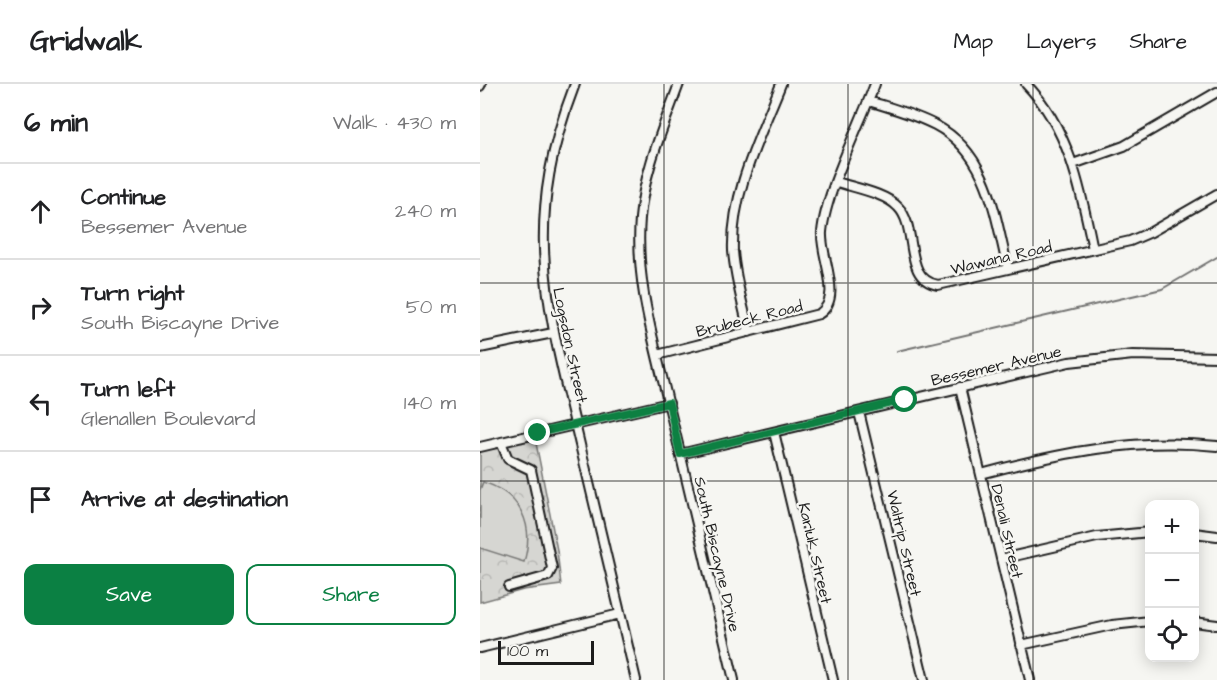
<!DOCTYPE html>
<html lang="en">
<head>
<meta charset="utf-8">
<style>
	:root { --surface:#fff; --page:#f2f2f2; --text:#202124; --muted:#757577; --line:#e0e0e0; --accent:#0b8043 }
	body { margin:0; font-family:"Architects Daughter",sans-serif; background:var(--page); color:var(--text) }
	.controls { position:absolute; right:18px; bottom:18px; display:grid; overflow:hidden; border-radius:12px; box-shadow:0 3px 15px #0003 }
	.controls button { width:54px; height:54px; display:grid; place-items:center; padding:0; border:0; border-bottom:2px solid var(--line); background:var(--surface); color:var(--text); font:30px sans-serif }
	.scale { position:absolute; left:18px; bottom:15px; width:96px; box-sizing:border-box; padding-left:6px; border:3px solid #1c1c1c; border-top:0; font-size:16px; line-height:21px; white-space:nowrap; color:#1c1c1c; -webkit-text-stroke:4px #f6f6f2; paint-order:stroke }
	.stop { position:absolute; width:18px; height:18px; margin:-14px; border:4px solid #0b8043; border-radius:50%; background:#fff }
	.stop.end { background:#0b8043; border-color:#fff; box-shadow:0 2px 6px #0008 }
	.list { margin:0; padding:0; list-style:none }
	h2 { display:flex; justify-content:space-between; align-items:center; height:78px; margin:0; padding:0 24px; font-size:26px }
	h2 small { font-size:20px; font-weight:400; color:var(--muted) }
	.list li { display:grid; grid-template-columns:39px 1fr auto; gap:18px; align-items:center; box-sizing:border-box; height:96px; padding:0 24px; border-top:2px solid var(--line) }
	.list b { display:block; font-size:22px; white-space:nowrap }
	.list p { margin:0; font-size:20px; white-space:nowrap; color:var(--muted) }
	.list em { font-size:20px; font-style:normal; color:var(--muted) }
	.actions { display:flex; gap:12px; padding:18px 24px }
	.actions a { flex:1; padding:14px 0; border:2px solid var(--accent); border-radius:12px; text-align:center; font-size:21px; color:var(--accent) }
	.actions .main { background:var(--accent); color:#fff }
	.icon { flex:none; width:33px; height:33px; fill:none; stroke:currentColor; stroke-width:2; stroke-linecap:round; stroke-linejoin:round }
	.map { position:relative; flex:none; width:737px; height:596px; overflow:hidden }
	header { display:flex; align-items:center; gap:36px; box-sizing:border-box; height:84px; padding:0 30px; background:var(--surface); border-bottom:2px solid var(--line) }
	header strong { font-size:28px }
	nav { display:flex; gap:33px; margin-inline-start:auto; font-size:21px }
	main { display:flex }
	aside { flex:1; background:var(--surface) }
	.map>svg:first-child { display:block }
</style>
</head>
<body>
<header>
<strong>Gridwalk</strong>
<nav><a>Map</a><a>Layers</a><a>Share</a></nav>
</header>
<main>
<aside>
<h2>6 min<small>Walk · 430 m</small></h2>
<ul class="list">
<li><svg class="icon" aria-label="ahead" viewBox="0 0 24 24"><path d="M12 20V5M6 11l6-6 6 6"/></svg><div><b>Continue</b><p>Bessemer Avenue</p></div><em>240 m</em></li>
<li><svg class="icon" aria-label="right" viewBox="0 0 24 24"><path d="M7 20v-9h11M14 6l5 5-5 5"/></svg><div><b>Turn right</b><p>South Biscayne Drive</p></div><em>50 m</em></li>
<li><svg class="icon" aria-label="left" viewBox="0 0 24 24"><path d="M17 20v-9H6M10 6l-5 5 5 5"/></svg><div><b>Turn left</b><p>Glenallen Boulevard</p></div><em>140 m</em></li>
<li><svg class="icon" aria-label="arrive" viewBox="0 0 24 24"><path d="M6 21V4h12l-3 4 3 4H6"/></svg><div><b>Arrive at destination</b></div></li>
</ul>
<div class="actions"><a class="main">Save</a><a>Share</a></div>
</aside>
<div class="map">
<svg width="737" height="596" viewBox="0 0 737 596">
	<defs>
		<pattern id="forest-crowns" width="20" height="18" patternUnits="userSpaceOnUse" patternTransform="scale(1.5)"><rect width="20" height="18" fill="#d6d6d2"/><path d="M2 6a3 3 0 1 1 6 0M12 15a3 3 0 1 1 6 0" fill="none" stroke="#b7b7b4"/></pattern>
	</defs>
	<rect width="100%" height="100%" fill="#f6f6f2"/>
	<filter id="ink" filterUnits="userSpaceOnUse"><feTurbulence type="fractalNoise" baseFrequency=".0167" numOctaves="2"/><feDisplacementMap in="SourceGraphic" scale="12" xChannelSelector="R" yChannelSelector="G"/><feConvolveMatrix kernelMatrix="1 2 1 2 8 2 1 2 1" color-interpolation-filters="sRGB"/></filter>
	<g filter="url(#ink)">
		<!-- forest -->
		<path fill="url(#forest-crowns)" stroke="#797977" stroke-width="1.5" d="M55,354l22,112 4,35 -38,5 -43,12v-151z"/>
		<!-- garden -->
		<path fill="#d6d6d2" stroke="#797977" stroke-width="1.5" d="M3,398c38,12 52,43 41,80l-44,-14v-58z"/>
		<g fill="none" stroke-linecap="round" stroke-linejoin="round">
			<!-- stream -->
			<path stroke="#727271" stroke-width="2" d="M417,267l265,-62 55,-32"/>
			<defs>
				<path id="minor" d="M95,0c-55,143 -27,224 6,365 18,77 36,154 55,231
					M199,0c-16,44 -35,87 -39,134 -5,63 14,123 28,184 22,92 44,185 66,278
					M546,0c43,44 55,106 67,165
					M0,2l1,-2
					M389,17c22,7 45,13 66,24 54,28 60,91 73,144
					M593,80l51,-18 93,-54
					M357,98c18,6 48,11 61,25 21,21 4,72 40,78l192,-44 21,-9 66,-38
					M269,248c-6,-27 -14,-54 -16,-81 -2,-59 27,-114 48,-167
					M0,264l73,-15
					M177,271l162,-41c25,-16 1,-57 3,-82 4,-41 38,-108 53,-148
					M480,303l70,293
					M379,328l65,268
					M294,348l59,248
					M21,358l7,17 23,11 21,98 -4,8 -39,11
					M0,363l189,-44
					M200,370l389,-92 64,-7 84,2
					M501,390c78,-21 155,-37 236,-28
					M714,449l23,3
					M521,475l96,-22 53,-5
					M714,538l23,3
					M541,561l91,-20 38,-4
					M0,564l140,-34"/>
			</defs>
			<!-- minor casing -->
			<use href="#minor" stroke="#1c1c1c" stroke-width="12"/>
			<!-- minor -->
			<use href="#minor" stroke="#f6f6f2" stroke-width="8"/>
		</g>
	</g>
	<g fill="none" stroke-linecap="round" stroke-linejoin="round" filter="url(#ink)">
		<!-- route -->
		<path stroke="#0b8043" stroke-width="8" d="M58,349l131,-30 11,51 225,-54"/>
	</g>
	<!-- grid -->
	<path fill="none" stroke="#1c1c1c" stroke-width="1.5" stroke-opacity="0.55" d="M184,0v596M368,0v596M553,0v596M0,199h737M0,397h737"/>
	<g text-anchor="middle" stroke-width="5" stroke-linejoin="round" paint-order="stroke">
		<!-- street labels -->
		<g font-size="16" fill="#1c1c1c" stroke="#f6f6f2">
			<text transform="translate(521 173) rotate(-13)" y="6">Wawana Road</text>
			<text transform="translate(269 234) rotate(-14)" y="6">Brubeck Road</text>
			<text transform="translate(91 261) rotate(78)" y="6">Logsdon Street</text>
			<text transform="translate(516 281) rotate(-13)" y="6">Bessemer Avenue</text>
			<text transform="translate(528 447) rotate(77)" y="6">Denali Street</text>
			<text transform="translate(425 459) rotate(77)" y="6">Waltrip Street</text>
			<text transform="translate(336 469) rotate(77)" y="6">Karluk Street</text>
			<text transform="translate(238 470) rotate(77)" y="6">South Biscayne Drive</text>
		</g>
	</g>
</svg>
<div class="controls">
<button>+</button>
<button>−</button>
<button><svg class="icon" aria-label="locate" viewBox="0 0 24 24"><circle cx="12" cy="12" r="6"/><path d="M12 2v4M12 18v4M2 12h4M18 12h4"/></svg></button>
</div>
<div class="scale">100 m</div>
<div class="stop" style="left:425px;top:316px"></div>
<div class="stop end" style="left:58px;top:349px"></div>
</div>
</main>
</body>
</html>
